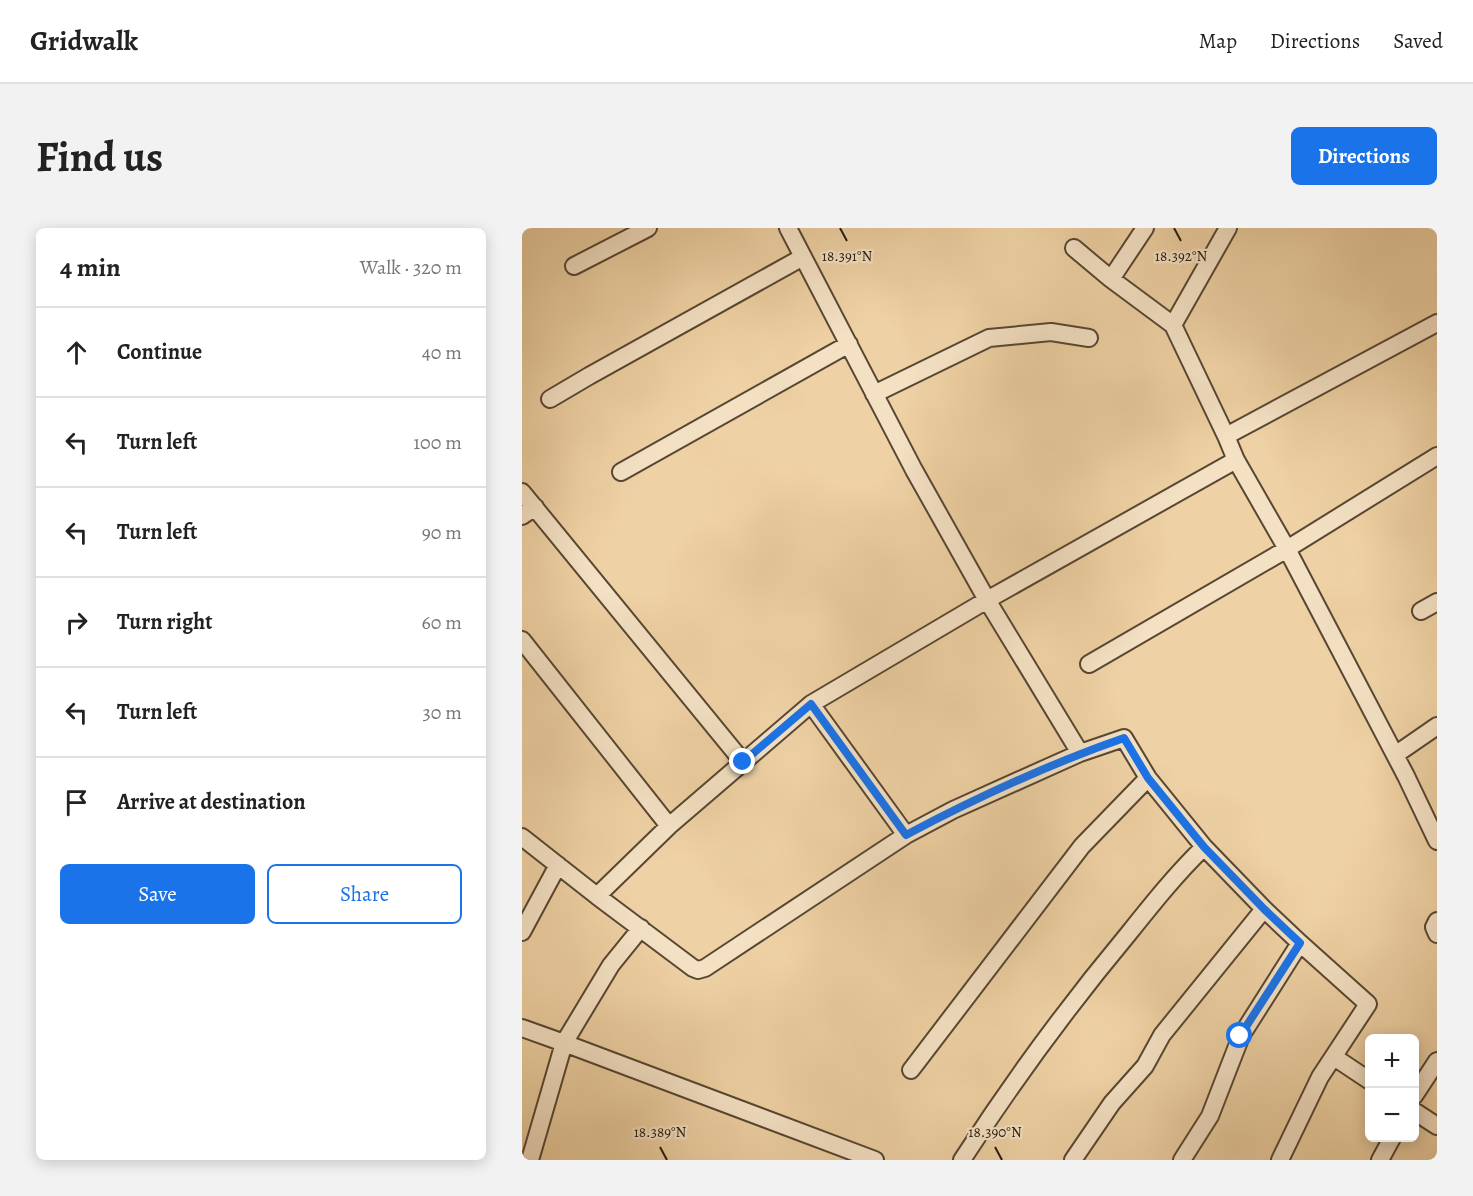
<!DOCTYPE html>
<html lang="en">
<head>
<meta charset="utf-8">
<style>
	:root { --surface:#fff; --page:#f2f2f2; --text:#222; --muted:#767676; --line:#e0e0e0; --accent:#1a73e8 }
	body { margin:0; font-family:Alegreya,serif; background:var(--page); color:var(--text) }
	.controls { position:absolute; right:18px; bottom:18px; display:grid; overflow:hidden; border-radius:9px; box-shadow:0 3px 15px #0003 }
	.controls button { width:54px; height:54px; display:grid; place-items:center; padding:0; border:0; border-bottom:2px solid var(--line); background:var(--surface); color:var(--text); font:30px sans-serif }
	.stop { position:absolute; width:18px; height:18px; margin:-14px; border:4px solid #1a73e8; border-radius:50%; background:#fff }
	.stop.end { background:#1a73e8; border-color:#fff; box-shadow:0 2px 6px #0008 }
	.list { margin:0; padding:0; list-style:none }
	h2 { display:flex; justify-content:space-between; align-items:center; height:78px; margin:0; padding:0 24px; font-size:26px }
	h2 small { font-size:20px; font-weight:400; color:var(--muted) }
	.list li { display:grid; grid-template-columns:39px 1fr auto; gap:18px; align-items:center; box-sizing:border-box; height:90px; padding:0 24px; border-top:2px solid var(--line) }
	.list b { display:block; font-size:22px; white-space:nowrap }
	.list em { font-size:20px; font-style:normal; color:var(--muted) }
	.actions { display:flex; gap:12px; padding:18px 24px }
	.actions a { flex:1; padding:14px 0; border:2px solid var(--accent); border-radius:9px; text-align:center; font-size:21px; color:var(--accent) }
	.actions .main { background:var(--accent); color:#fff }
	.icon { flex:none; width:33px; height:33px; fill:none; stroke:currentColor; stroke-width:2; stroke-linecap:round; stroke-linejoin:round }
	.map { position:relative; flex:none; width:915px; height:932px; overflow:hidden; border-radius:9px }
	header { display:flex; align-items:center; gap:36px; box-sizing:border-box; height:84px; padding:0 30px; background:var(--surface); border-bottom:2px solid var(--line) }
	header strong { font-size:28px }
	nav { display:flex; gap:33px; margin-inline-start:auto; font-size:21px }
	.intro { display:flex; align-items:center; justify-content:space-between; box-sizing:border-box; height:144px; padding:0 36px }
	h1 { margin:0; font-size:42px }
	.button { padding:15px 27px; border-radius:9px; background:var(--accent); color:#fff; font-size:21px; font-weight:700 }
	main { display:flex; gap:36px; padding:0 36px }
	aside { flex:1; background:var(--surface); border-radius:9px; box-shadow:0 3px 15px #0003 }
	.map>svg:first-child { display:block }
</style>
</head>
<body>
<header>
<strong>Gridwalk</strong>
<nav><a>Map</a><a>Directions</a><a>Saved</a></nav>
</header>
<div class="intro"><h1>Find us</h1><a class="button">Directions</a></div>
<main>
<aside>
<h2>4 min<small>Walk · 320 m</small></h2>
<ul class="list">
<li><svg class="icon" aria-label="ahead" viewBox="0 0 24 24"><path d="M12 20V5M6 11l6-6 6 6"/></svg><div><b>Continue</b></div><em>40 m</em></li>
<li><svg class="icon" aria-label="left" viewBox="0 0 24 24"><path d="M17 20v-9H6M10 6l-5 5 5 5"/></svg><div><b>Turn left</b></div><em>100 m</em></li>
<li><svg class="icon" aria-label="left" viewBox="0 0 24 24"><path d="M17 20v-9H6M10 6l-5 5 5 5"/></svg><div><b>Turn left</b></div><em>90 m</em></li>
<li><svg class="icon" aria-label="right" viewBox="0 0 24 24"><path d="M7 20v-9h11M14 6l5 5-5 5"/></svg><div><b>Turn right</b></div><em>60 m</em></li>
<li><svg class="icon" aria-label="left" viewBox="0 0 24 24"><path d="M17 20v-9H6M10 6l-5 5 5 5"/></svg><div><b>Turn left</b></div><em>30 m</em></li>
<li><svg class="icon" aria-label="arrive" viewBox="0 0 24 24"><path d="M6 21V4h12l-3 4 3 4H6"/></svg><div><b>Arrive at destination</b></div></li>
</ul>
<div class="actions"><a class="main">Save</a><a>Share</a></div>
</aside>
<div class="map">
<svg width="915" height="932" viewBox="0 0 915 932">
	<rect width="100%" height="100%" fill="#eed1a4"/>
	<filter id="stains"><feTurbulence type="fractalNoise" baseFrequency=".00333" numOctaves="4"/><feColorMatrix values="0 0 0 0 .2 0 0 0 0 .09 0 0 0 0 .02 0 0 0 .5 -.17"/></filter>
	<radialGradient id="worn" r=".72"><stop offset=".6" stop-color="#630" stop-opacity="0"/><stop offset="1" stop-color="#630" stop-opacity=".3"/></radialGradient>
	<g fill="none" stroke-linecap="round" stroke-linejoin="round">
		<defs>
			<path id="minor" d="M266,0l126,242 73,130 93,153
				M552,20l37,31 62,46 53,111 10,24 51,89 119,227 31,65
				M52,38l74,-38
				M589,51l34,-51
				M651,97l55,-97
				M352,166l115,-56 62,-6 38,6
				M28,171l39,-23 214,-119
				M704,208l211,-113
				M99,244l228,-128
				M0,264l221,270
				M0,288l13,-9
				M899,383l16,-9
				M0,412l147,186
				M567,436l198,-115 150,-93
				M289,476l95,131
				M873,527l42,-29
				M0,609l75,59 96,72 5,2 7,-2 201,-133 47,-25 127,-57 44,-15 24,40 56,69 60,62 36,34 68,61 -48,73 -40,83
				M75,668l72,-70 142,-122 176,-104 249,-140
				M915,693l-3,6 3,7
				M0,704l36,-67
				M0,800l42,15 311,117
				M812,829l36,24
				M389,842l171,-224 66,-68
				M892,868l23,-35
				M892,883l23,15
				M8,932l34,-117 47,-78 30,-37
				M440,932c51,-79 107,-155 167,-227 24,-30 48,-60 75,-86
				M551,932l39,-57 33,-37 17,-31 102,-126
				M660,932l28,-44 31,-80 59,-93
				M858,932l12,-22"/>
		</defs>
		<!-- minor casing -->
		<use href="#minor" stroke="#574732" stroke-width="20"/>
		<!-- minor -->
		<use href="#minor" stroke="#f4e1c4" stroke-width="16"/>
	</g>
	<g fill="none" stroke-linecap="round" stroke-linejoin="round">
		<!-- route -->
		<path stroke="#1a73e8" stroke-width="8" d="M221,534l68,-58 95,131c70,-37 143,-71 218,-97l24,40 56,69 60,62 36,34 -60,93"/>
	</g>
	<!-- ticks -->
	<path fill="none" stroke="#25190c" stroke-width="2" d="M318,0l7,13M652,0l7,13M138,919l7,13M473,919l7,13"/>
	<g font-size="15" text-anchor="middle" fill="#25190c" stroke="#f4e1c4" stroke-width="4.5" stroke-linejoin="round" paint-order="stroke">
		<text x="325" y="33">18.391°N</text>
		<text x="659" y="33">18.392°N</text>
		<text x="138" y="909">18.389°N</text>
		<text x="473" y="909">18.390°N</text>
	</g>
	<rect width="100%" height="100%" filter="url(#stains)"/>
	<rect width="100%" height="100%" fill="url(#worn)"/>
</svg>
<div class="controls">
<button>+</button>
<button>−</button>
</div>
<div class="stop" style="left:718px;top:808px"></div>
<div class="stop end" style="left:221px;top:534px"></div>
</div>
</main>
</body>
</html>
